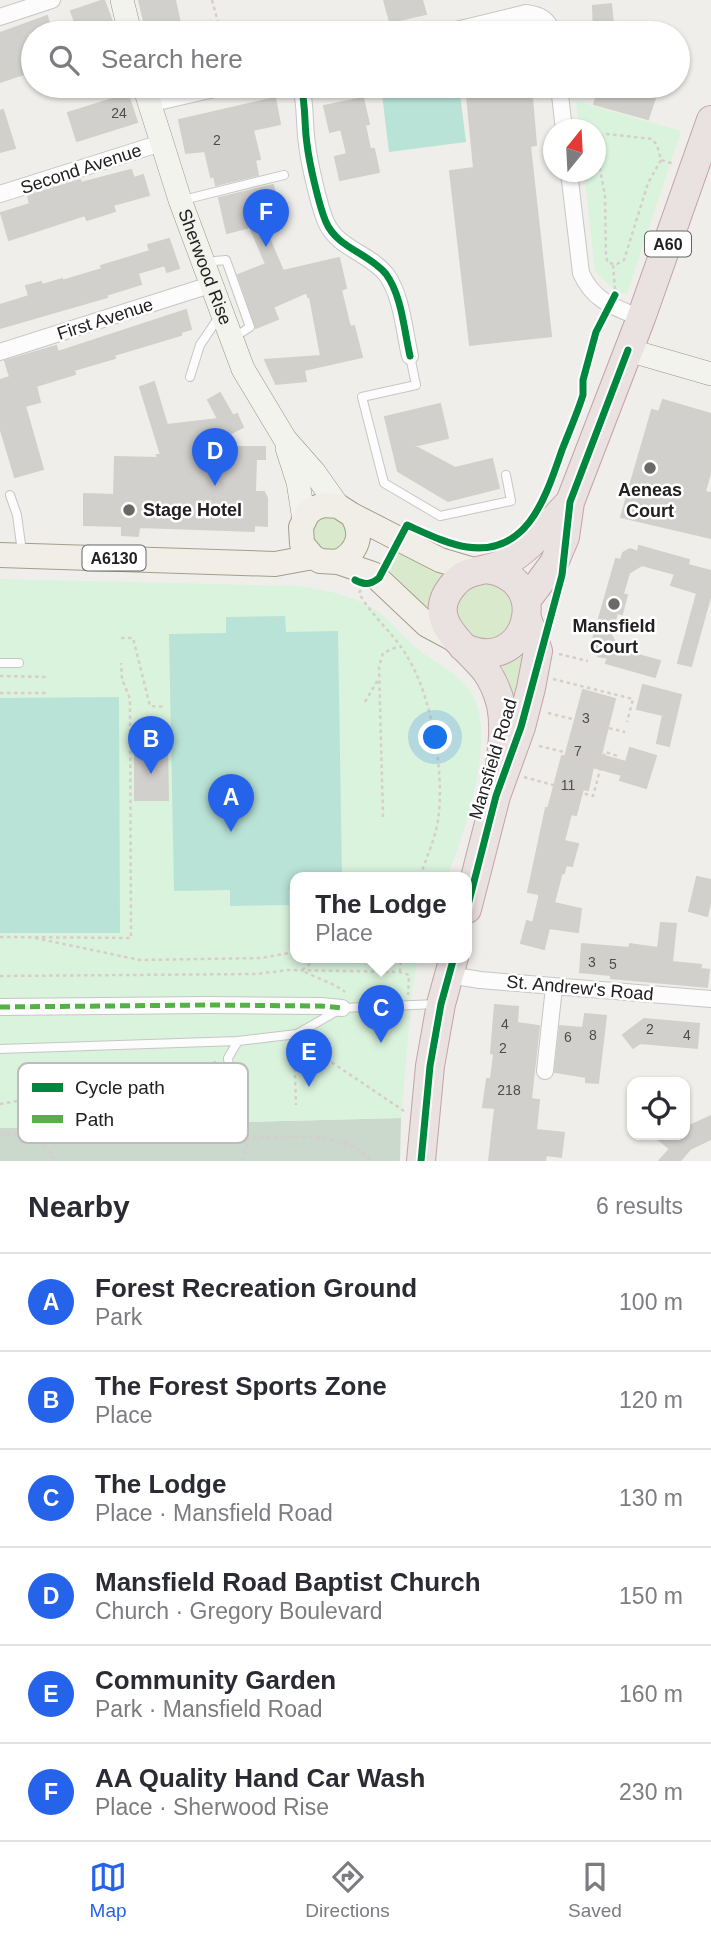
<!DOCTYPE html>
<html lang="en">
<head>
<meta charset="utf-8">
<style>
	:root { --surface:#fff; --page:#f7f7f7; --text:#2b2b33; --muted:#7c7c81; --line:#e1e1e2; --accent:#2563eb }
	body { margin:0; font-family:Helvetica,sans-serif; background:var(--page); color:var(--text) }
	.controls { position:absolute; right:21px; bottom:21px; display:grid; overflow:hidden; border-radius:14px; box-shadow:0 2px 5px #0004 }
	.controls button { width:63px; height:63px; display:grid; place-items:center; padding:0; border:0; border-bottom:2px solid var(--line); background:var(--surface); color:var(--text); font:35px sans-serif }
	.compass { position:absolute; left:543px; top:119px; width:63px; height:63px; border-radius:50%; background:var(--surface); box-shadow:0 2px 5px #0004; rotate:18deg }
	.you { position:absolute; left:436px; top:738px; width:24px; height:24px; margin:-18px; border:5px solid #fff; border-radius:50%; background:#1a73e8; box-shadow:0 0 0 10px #1a73e833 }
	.badge { display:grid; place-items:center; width:46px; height:46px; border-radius:50%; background:var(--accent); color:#fff; font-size:23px; font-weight:700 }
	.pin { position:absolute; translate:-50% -58px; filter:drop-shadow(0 2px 4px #0008) }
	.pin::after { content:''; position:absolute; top:37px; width:24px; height:21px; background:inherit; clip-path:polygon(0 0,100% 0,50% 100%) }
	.popup { position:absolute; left:290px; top:872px; width:182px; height:91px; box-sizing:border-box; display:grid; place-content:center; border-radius:14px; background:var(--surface); filter:drop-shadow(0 2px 5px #0005); font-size:23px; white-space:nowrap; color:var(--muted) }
	.popup b { font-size:26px; color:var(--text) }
	.popup::after { content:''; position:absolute; left:50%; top:100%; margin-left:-14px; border:14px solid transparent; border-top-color:var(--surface) }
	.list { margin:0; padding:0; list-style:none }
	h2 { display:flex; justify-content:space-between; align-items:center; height:91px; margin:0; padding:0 28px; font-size:30px }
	h2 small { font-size:23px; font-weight:400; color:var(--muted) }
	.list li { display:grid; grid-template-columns:46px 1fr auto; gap:21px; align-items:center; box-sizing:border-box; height:98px; padding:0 28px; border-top:2px solid var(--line) }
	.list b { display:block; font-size:26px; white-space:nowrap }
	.list p { margin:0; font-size:23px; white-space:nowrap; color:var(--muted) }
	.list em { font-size:23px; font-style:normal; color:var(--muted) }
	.icon { flex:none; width:38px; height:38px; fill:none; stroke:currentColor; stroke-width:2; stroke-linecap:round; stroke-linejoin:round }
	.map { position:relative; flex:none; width:711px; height:1161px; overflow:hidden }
	.search { position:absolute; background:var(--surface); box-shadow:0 2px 5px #0004; left:21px; right:21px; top:21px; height:77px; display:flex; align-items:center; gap:18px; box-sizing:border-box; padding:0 24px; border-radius:38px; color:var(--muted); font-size:26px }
	.sheet { height:679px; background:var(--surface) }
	nav { display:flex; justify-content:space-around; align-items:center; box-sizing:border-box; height:98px; border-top:2px solid var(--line); background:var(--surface); font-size:19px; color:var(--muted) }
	nav a { display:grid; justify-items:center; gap:4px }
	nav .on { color:var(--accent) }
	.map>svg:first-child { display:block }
</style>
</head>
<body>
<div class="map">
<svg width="711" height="1161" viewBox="0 0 711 1161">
	<rect width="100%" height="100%" fill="#efeeea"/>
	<!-- grass -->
	<path fill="#d8eacb" d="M318,516l26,3 4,20c-11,12 -18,14 -33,6l-5,-18z
		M399,552l48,22 -14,40 -43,-43z
		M482,578l31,15v36l-27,15 -28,-15 -4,-31z
		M527,638l-11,83 -27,-63z"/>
	<!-- cemetery -->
	<path fill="#cad9cb" d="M401,1118l-1,43h-400v-33z"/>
	<!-- park -->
	<path fill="#daf3dd" d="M576,101l105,30 -54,163 -11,-2 -21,-21 -11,-99h12v-42l-17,-1z
		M0,579l299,7c28,4 62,11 85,30 10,9 19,20 30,30 17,15 40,24 54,42 33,40 -4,146 -21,189h-152v80h123l-6,35 -11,126 -401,10z"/>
	<!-- pitch -->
	<path fill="#b9e3d6" d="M381,86h78l7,56 -77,10z
		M285,616l1,16 52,-1 4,246h-47v12l-6,1v15l-59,1v-16l-56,1 -5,-257 57,-1v-16z
		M119,697l1,236h-120v-235z"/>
	<!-- building -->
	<path fill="#d2d0cd" stroke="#d2d0cb" stroke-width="2" d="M104,0l10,27 -10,4v2h-25l-8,-22z
		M139,0h36l5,23 -34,7z
		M384,0h38l4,14 -36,8z
		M611,4l3,29h-20l-1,-27z
		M47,16l5,17h-25l6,21v17l-33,11v-49z
		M466,86h65l5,59 -6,1 21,190 -81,9 -20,-174 24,-3z
		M600,86h11l29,7 3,-7h16l-11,33 -54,-15z
		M128,94l9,28 -60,19 -9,-28z
		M275,98l5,26 -27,6 7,29 -5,1 3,15 -42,10 -2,-9 -3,1 -6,-26 -19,2 -7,-33z
		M363,98l6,26 -4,1 5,24h4l5,23 -39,8 -5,-23 12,-3 -6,-25 -11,3 -6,-26z
		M3,110l12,38 -15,4v-41z
		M131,170l3,8 9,-3 6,20 -36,10 2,6 -28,9 -2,-5 -76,25 -8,-27 29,-9 -2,-8 52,-16 1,3z
		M273,185l8,34 -18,5 20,47 56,-13 7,30 -5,2 9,37 4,-1 8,31 -58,13 2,11 -30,3 -11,-24 56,-4 -11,-59h-2l-1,-5 -34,15 5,12 -22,9 -18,-53 28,-11 -16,-37 -23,6 -8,-35z
		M169,239l10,29 -12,4 -2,-7 -27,8 3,11 -35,11 1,2 -107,31v-23l29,-9 -3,-10 15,-4 1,3 20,-6v2l40,-12 -1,-3 49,-15 -2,-6z
		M186,310l5,19 -10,3v3l-67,20 1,3 -41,12 1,4 -39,12 4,16 -15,4 18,63 -28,8 -15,-50v-47l10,-3 -5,-16 51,-15 2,6z
		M154,382l13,43 51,-6 -10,-19 12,-7 13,23 4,-2 6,13 -39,20h61v12h-9l-1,33h9l3,6v28l-13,-1v6l-115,-4 -1,9 -16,-1v-9l-38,-1v-31l30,1 1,-38 43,1 -1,-3h4l-21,-68z
		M663,400l48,14v56l-6,22 6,1v45l-90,-21 31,-107 7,2z
		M440,404l8,34 -34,8 41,22 37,-9 7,29 -51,13 -50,-30 -13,-54z
		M639,546l50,14 -1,5 23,6v23l-20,72 -13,-3 19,-70 -26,-8 4,-11 -33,-9 -13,8 -6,21 4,1 -5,19 -5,-1 -6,22 9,15 40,11 -5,16 -49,-14 2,-5 -10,-2 -6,-13 24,-84 5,1 2,-7 7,-4 8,3z
		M643,685l38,10 -12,51 -12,-3 6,-28 -26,-6z
		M583,690l32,9 -14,56 25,7 4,-14 26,8 -10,32 -26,-8 2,-5 -29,-8 -5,23 -5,-1 -7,26 -5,-1 -7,27 14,3 -6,22 -6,-1 -2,8 -2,-1 -8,31 27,6 -3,23 -29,-4 -5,21 -23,-6 6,-22 6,2 6,-25v-4l-11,-2 18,-84 2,1 14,-53 3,1z
		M135,747h32l1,53h-33z
		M697,877l14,3v20l-4,16 -18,-5z
		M661,923l15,1 -4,38 29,3 -1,4 9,1 -2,17 -96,-9v-3l-31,-3 2,-28 47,4 1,-4 28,4z
		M495,1005l23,2 -1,16 22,3 -8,73 8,1 -3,30 28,3 -3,24 -15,-2 -1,6h-56l6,-53 -12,-1 4,-28h4l3,-25 -3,-1z
		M585,1014l21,2 -8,67 -12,-1v-5l-31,-5 5,-46 23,2z
		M644,1019l55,5 -2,24 -57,-5 -7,5 -10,-13z
		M224,1101h15l1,17 -41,2 -1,-14 26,-1z
		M711,1116v23l-21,10 -10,12h-21l11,-12 -17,-14h32v-7z"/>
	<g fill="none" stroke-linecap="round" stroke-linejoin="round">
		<defs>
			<path id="lane" d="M183,200l101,-25
				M204,262l22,-2 24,67 -17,11
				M410,356l6,29 -54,12 22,86 56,33 71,-15 -5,-26
				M190,377l10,-32 19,-28
				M10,495l7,20 5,37
				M544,640l19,-72
				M0,663h19
				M0,1049l238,-8 59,-7 45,-26 95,-4
				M231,1088l-3,-30 10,-17"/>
			<path id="street" d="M0,17l52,-17
				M444,33l82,-20c15,2 22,6 27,20
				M301,86c5,20 3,38 6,58 2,18 12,62 19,78 11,26 43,31 60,52 16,22 18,56 24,82
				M559,86l5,44
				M149,104l78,-18
				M569,172l12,101c12,28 33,34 60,45
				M0,194l161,-51
				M0,352l210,-67
				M449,975l31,5 231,19
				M0,1007l208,-2 113,1 21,2
				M545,1071l9,-84"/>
			<g id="secondary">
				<path d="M122,0l8,33"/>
				<path id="s1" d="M144,86l36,114 63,169 42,70 29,33 24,34"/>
				<path d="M628,350l83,24"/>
				<path d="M287,448l11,34 6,38"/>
			</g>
			<path id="primary" d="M0,555l275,9 38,-7
				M338,562c20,-10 26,-28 14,-47
				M455,640l-28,-15 -54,-51 -35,-12 -18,-1 -7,-4 -11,-13 -1,-17 7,-14 7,-5 8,-3 15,1 14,9 88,45 37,11"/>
			<path id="highway" d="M526,601l28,-38 11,-26 5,-35 71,-184 70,-198
				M463,647c64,32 93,-70 23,-78
				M496,796c3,-29 11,-63 5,-91 -3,-12 -8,-24 -15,-34 -20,-26 -65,-51 -31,-88 13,-15 33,-11 49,-20 26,-13 46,-41 66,-61
				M467,909l29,-113 25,-69 10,-39 7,-37 -11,-33
				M421,1161l9,-95 11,-62 13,-47"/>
		</defs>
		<!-- lane casing -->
		<use href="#lane" stroke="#c6c6c4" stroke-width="10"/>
		<!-- street casing -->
		<use href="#street" stroke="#c6c6c4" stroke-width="18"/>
		<!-- secondary casing -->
		<use href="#secondary" stroke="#949883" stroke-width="24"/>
		<!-- primary casing -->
		<use href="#primary" stroke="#a49e88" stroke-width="26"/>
		<!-- highway casing -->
		<use href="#highway" stroke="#c2a3a9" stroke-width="30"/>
		<!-- path -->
		<path stroke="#d7cdca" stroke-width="2.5" stroke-dasharray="3.5 3.5" stroke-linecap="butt" d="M212,0l9,33
			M661,160l-13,23 -24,77 -7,4 -9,-1 -2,-6 -1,-61 -9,-48 2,-9 9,-5 45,5 5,6 4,15 13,4
			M613,265l2,24
			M361,590l-2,3c13,24 36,41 49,65 24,39 37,117 30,162 -3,20 -12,38 -18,57
			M121,638h12l17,68 15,1
			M559,654l29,7
			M0,676l48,1
			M553,679l80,20 -6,23
			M0,693h46
			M365,702l14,-24
			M548,713l77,19
			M539,746l63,15
			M524,777l69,19 12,-44 13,4
			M383,817l-4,-150 4,-14 16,-7
			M0,937l131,1 -1,-239 -8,-20 -1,-16
			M35,938l105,22 121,-2 34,-6
			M302,970l17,-13
			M305,972c11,6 31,12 40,20
			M400,972l1,-15
			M0,976l256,-2 32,-4 112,2 9,3 -1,20
			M304,1041l11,10 89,60
			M294,1047l2,58
			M0,1104l127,-22 73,-14 18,-7
			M0,1134h34l15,17 6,10
			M243,1161l6,-23c33,0 74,-7 105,9 6,3 12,9 17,14"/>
		<!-- lane -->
		<use href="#lane" stroke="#fdfcfc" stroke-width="8"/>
		<!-- street -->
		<use href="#street" stroke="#fdfcfc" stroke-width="16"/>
		<!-- secondary -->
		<use href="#secondary" stroke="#f2f3ed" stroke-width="23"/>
		<!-- primary -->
		<use href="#primary" stroke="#f1ede7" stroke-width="24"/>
		<!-- highway -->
		<use href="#highway" stroke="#eae1e1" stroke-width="28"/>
		<!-- quiet -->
		<path stroke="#55b145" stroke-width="5" stroke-dasharray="10 5" stroke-linecap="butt" d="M0,1007l208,-2 113,1 21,2"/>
		<defs>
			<path id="cycleway" d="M301,86c5,20 3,38 6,58 2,18 12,62 19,78 11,26 43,31 60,52 16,22 18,56 24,82
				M355,580c10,5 15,5 24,-2l28,-53c18,8 40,19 60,22 62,9 79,-52 95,-97 7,-18 15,-36 21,-55v-15l13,-48 19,-37
				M467,909l29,-113 25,-69 41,-152 8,-73 58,-152
				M421,1161l9,-95 11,-62 13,-47"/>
		</defs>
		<!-- cycleway casing -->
		<use href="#cycleway" stroke="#fff" stroke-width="11"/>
		<!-- cycleway -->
		<use href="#cycleway" stroke="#00873e" stroke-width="7"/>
	</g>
	<!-- markers -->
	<g fill="#696967" stroke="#fff" stroke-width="2.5">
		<circle cx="650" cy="468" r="7"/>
		<circle cx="129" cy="510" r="7"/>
		<circle cx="614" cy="604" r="7"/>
	</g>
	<g text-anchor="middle" stroke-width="5" stroke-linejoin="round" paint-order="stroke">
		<!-- number labels -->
		<g font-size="14" fill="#4d4d4c">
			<text x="119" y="118">24</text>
			<text x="217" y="145">2</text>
			<text x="586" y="723">3</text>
			<text x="578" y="756">7</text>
			<text x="568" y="790">11</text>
			<text x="592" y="967">3</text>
			<text x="613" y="969">5</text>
			<text x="505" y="1029">4</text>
			<text x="650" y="1034">2</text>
			<text x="593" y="1040">8</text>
			<text x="687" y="1040">4</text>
			<text x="568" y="1042">6</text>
			<text x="503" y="1053">2</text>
			<text x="509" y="1095">218</text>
		</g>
		<!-- shield labels -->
		<g fill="#fff" stroke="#646464" stroke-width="2">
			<rect x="645" y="231.5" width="46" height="25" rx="5"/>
			<rect x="82.5" y="545.5" width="63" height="25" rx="5"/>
		</g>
		<g font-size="16" font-weight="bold" fill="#212121">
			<text x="668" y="250">A60</text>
			<text x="114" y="564">A6130</text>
		</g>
		<!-- street labels -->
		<g font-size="18" fill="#212121" stroke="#fff">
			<text transform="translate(81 169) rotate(-18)" y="6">Second Avenue</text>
			<text dy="6" stroke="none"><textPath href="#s1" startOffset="191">Sherwood Rise</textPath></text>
			<text transform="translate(105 319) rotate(-18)" y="6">First Avenue</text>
			<text transform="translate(493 759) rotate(-73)" y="6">Mansfield Road</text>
			<text transform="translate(580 988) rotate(5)" y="6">St. Andrew's Road</text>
		</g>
		<!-- poi labels -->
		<g font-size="18" font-weight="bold" fill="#212121" stroke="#fff">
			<text x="650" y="496">Aeneas<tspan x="650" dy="21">Court</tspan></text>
			<text x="143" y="516" text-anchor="start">Stage Hotel</text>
			<text x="614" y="632">Mansfield<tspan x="614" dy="21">Court</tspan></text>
		</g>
	</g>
	<!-- legend -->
	<rect x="18" y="1063" width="230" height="80" rx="10" fill="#fff" stroke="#bcbcbc" stroke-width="2"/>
	<rect x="32" y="1083" width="31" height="9" fill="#00873e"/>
	<rect x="32" y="1115" width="31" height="8" fill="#55b145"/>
	<g font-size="19" fill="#212121">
		<text x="75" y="1094">Cycle path</text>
		<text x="75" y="1126">Path</text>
	</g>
</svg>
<div class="controls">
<button><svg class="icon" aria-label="locate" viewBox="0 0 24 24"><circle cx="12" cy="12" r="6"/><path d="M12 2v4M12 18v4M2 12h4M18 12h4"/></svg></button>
</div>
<svg class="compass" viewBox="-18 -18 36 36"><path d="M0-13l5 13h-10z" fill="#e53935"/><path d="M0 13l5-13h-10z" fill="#7c7c81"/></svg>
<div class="you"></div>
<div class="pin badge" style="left:231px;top:832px">A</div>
<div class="pin badge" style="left:151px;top:774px">B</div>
<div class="pin badge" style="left:381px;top:1043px">C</div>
<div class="popup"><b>The Lodge</b>Place</div>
<div class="pin badge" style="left:215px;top:486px">D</div>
<div class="pin badge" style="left:309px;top:1087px">E</div>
<div class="pin badge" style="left:266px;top:247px">F</div>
<div class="search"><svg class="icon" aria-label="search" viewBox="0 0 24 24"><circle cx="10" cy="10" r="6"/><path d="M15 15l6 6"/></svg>Search here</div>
</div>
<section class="sheet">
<h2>Nearby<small>6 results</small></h2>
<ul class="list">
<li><span class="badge">A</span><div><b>Forest Recreation Ground</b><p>Park</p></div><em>100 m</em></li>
<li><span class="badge">B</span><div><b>The Forest Sports Zone</b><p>Place</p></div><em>120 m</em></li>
<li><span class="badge">C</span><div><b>The Lodge</b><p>Place · Mansfield Road</p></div><em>130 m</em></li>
<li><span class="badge">D</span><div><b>Mansfield Road Baptist Church</b><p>Church · Gregory Boulevard</p></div><em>150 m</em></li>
<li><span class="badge">E</span><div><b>Community Garden</b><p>Park · Mansfield Road</p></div><em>160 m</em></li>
<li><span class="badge">F</span><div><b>AA Quality Hand Car Wash</b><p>Place · Sherwood Rise</p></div><em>230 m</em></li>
</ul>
</section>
<nav>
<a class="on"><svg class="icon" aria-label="map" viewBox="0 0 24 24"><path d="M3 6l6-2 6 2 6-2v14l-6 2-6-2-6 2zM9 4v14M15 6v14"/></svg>Map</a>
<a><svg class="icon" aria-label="directions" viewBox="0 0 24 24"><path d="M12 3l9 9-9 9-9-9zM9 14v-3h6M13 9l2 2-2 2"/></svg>Directions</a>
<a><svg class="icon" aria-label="saved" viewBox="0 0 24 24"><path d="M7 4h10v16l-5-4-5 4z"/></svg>Saved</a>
</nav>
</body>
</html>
